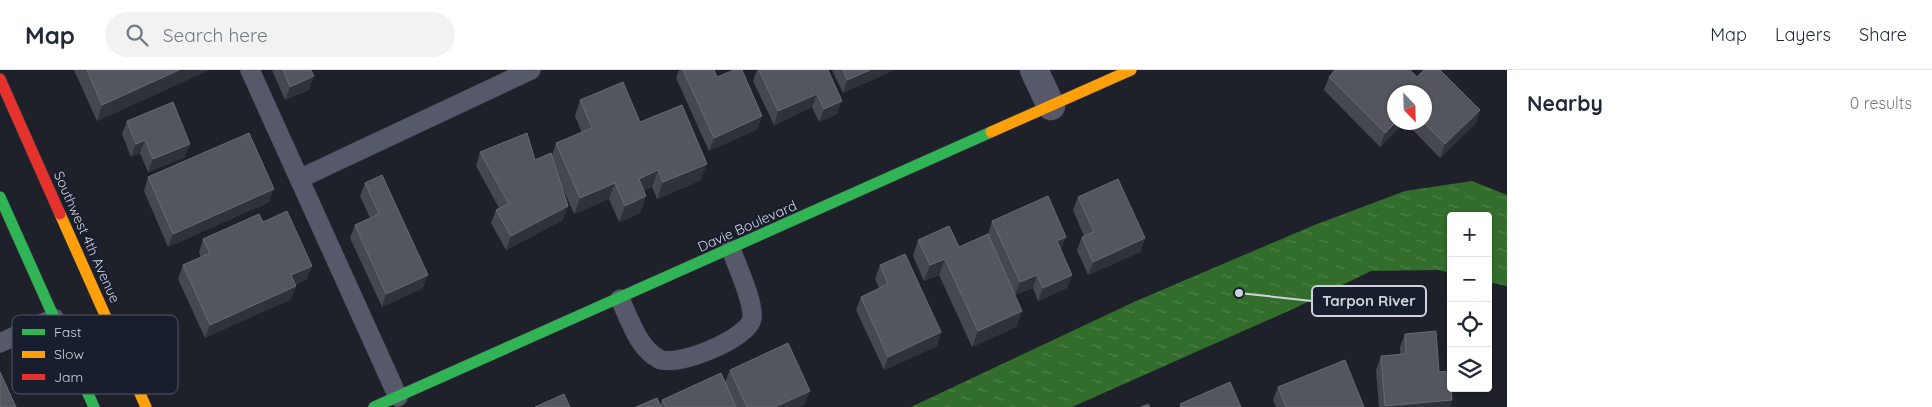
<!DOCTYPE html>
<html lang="en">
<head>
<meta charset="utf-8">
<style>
	:root { --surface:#fff; --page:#f2f2f3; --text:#1f2937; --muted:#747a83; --line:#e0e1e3 }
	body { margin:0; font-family:Quicksand,sans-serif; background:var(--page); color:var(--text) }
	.controls { position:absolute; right:15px; bottom:15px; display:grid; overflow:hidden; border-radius:5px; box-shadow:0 1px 4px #0004 }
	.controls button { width:45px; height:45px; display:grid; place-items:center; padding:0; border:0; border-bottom:1px solid var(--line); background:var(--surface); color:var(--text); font:25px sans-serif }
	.compass { position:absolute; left:1387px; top:15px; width:45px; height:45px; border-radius:50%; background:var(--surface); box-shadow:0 1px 4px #0004; rotate:157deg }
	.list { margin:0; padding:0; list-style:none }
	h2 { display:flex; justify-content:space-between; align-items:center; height:65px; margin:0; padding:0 20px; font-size:21px }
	h2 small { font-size:16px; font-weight:400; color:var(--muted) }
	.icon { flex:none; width:28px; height:28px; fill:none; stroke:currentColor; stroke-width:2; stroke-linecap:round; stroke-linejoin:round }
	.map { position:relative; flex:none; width:1507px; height:337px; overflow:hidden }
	header { display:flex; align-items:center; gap:30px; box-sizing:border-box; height:70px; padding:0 25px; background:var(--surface); border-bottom:1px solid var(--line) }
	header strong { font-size:24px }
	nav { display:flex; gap:28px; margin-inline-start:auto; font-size:18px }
	.search { width:350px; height:45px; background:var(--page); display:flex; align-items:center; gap:12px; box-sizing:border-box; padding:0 18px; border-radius:28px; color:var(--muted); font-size:19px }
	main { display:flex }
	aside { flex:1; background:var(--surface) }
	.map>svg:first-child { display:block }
</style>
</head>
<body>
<header>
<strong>Map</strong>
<div class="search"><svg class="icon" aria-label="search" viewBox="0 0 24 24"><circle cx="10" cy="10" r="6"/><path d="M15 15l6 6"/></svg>Search here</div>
<nav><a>Map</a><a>Layers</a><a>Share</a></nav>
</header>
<main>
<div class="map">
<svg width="1507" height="337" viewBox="0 0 1507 337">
	<defs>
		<pattern id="water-ripples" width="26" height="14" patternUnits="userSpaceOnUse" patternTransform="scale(1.25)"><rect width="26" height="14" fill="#326d2b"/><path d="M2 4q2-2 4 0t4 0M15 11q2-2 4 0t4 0" fill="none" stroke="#4f8149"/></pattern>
	</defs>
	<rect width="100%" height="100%" fill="#1e2129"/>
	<!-- water -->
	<path fill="url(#water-ripples)" d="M1472,111l35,14v91l-19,-4v-66h-37v57l-13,-3 -67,1 -78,38 -221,98h-161l225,-106 176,-75 93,-35z"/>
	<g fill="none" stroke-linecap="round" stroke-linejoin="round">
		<defs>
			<path id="lane" d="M250,0l148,327
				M299,109l232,-109
				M620,229c10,21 18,49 39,60 18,9 91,-21 93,-41 2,-16 -15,-52 -21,-69
				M0,273l54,-25"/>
			<path id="street" d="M1034,0l17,36"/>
			<path id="fast" d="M0,127l94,210
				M374,337l617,-275"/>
			<path id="slow" d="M991,62l140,-62
				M60,144l86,193"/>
			<path id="jam" d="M0,9l60,135"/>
		</defs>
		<!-- lane casing -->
		<use href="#lane" stroke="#383b41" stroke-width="20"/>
		<!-- street casing -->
		<use href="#street" stroke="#383b41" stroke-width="29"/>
		<!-- fast casing -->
		<use href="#fast" stroke="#383b41" stroke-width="12"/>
		<!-- slow casing -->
		<use href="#slow" stroke="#383b41" stroke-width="12"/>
		<!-- jam casing -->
		<use href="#jam" stroke="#383b41" stroke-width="12"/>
		<!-- lane -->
		<use href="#lane" stroke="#55596a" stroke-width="19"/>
		<!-- street -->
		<use href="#street" stroke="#55596a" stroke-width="28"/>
		<!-- fast -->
		<use href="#fast" stroke="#30b455" stroke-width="11"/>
		<!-- slow -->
		<use href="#slow" stroke="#ff9f0a" stroke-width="11"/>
		<!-- jam -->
		<use href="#jam" stroke="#e5322d" stroke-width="11"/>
	</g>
	<!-- wall -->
	<path fill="#45484f" d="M74,0h135l-112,51z
		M272,0h39l-2,20 -24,10z
		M679,0h35l3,7 41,52 -49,22 -33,-73z
		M757,0h71l9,44 -18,8 -7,-15 -38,18 -21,-44z
		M832,0h62l-51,23z
		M1329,7h88l63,33 -4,13 -36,35 -35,-36h19v-30l-30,30h11l-25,25 -56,-57z
		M580,30l60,22 61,58 -44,19 -5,-12 -9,3 3,6 -6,17 -21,9 -10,-23 -35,15 -12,-28 1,34 -57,30 -15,-27 5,-13 3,-2 -23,-42 4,-14 55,8 17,-5 4,-12 26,-10 -7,-17z
		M127,51l58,36 -37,15 -8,-19 -9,4 -9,-23z
		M148,107l121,25 -101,45 -24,-56z
		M365,113l58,105 -41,19 -32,-69 5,-13 15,-7 -10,-22z
		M1078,127l67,41 -5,14 -52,23 -11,-25 5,-13 2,-1 -11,-26z
		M992,151l69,29 11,25 -5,13 -29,13 -5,-13 -18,7 7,16 -6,16 -44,20 -33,-72 -15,6 -11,-25 5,-16 41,7 29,-13z
		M263,152l44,57 -12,6 1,1 -5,13 -86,39 -27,-59 5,-14 18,-8 -2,-4 4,-14z
		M880,195l61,67 -4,14 -53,24 -28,-60 5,-13 18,-9 -4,-9z
		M1405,264l34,38 13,28 -2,7h-71l-3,-37 5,-14 19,-2v-7z
		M730,300l75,34 -6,3h-163l24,-2 2,-5 63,-18z
		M1278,317l86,20h-88l-3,-7z"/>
	<!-- shaded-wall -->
	<path fill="#2f3239" d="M179,0h30l-112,51 5,-16z
		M870,0h24l-51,23 4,-13z
		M314,6l-5,14 -24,10 5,-13z
		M817,24l-5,13 -38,18 4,-14z
		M842,31l-5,13 -18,8 5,-13z
		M1480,40l-4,13 -36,35 5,-14z
		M762,46l-4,13 -49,22 5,-13z
		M1396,52h9l-25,25 5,-14z
		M145,70l-5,13 -9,4 5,-13z
		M190,74l-5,13 -37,15 5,-13z
		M707,94l-6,16 -44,19 6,-17z
		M658,100l-6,17 -19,8 6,-16z
		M615,113l-6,16 -35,15 6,-16z
		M274,119l-5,13 -101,45 5,-13z
		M646,126l-6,17 -21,9 6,-16z
		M568,136l-5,14 -57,30 5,-14z
		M1066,167l-5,13 -9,4 5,-13z
		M1145,168l-5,14 -52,23 5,-13z
		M945,189l-6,16 -15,6 6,-16z
		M312,196l-5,13 -21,10 5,-14z
		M428,205l-5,13 -41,19 4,-13z
		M1037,205l-4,13 -18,7 5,-13z
		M1072,205l-5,13 -29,13 5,-13z
		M296,216l-5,13 -86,39 5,-13z
		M1022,241l-6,16 -44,20 6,-16z
		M941,262l-4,14 -53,24 4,-13z
		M810,321l-5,13 -6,3h-24z
		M1452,330l-2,7h-66l1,-1z"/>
	<!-- building -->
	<path fill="#54565e" stroke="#676a72" d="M87,0h92l-77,35z
		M283,0h28l3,6 -24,11z
		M683,0h31l3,7 17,-7h8l20,46 -48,22z
		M759,0h69l14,31 -18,8 -7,-15 -39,17z
		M843,0h27l-23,10z
		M1335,0h75l7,7 7,-7h16l40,40 -35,34 -22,-22h1v-30h-30v30h2l-11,11 -56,-56z
		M623,12l17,40 42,-17 25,59 -44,18 -5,-12 -19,9 7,17 -21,10 -10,-23 -35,15 -24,-55 36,-15 -12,-28z
		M173,32l17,42 -37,15 -8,-19 -9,4 -9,-23z
		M249,63l25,56 -101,45 -25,-57z
		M527,63l8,27 16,-7 17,53 -57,30 -15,-26 13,-6 -29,-52z
		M382,105l46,100 -42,19 -31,-69 24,-11 -14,-31z
		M1118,109l27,59 -52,24 -11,-25 12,-5 -16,-35z
		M1048,126l18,41 -9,4 15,34 -29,13 -6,-13 -17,7 -28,-61z
		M287,141l25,55 -21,9 5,11 -86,39 -27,-60 27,-12 -7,-14 56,-25 4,8z
		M949,156l10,21 29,-13 34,77 -44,20 -33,-72 -15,6 -12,-25z
		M905,184l36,78 -53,25 -27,-60 27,-13 -8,-19z
		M1436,261l3,41 11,-1 2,29 -67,6 -4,-50 25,-2 -1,-20z
		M788,273l22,48 -35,16h-28l-17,-37z
		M1345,290l19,47h-78l-8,-20z
		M0,302l16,35h-16z
		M721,303l15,34h-70l-4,-7z
		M1230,312l11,25h-60l-1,-3z
		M564,324l6,13h-35z
		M657,328l4,9h-25z
		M1148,334l2,3h-9z"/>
	<g text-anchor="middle" stroke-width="4.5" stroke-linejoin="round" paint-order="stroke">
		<!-- street labels -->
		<g font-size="14" fill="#cfd3de" stroke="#191e2e">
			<text transform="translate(747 156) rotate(-24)" y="5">Davie Boulevard</text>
			<text transform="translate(87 167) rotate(66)" y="5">Southwest 4th Avenue</text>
		</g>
	</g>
	<!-- legend -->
	<rect x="12" y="245" width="166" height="79" rx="8" fill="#191e2e" stroke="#505463" stroke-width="1"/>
	<rect x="22" y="259" width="23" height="6" fill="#30b455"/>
	<rect x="22" y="281" width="23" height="7" fill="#ff9f0a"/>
	<rect x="22" y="304" width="23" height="6" fill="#e5322d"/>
	<g font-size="14" fill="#cfd3de">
		<text x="54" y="267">Fast</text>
		<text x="54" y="289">Slow</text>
		<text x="54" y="312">Jam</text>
	</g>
	<!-- callouts -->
	<path fill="none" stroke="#cfd3de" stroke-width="2" d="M1239 223L1312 231"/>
	<circle fill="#cfd3de" stroke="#191e2e" stroke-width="2" cx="1239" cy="223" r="5"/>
	<rect fill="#191e2e" stroke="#cfd3de" stroke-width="2" x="1312" y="216" width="114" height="30" rx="5"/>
	<g font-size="15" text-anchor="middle" font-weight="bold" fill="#cfd3de">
		<text x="1369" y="236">Tarpon River</text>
	</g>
</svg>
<div class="controls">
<button>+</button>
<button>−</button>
<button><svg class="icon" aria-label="locate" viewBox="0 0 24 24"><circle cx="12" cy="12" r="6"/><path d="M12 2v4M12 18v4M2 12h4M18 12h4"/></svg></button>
<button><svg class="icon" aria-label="layers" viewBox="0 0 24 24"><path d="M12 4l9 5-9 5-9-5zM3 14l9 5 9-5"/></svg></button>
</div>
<svg class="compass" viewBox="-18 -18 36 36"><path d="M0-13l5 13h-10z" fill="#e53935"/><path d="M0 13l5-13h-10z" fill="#747a83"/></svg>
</div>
<aside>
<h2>Nearby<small>0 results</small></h2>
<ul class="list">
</ul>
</aside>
</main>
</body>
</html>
